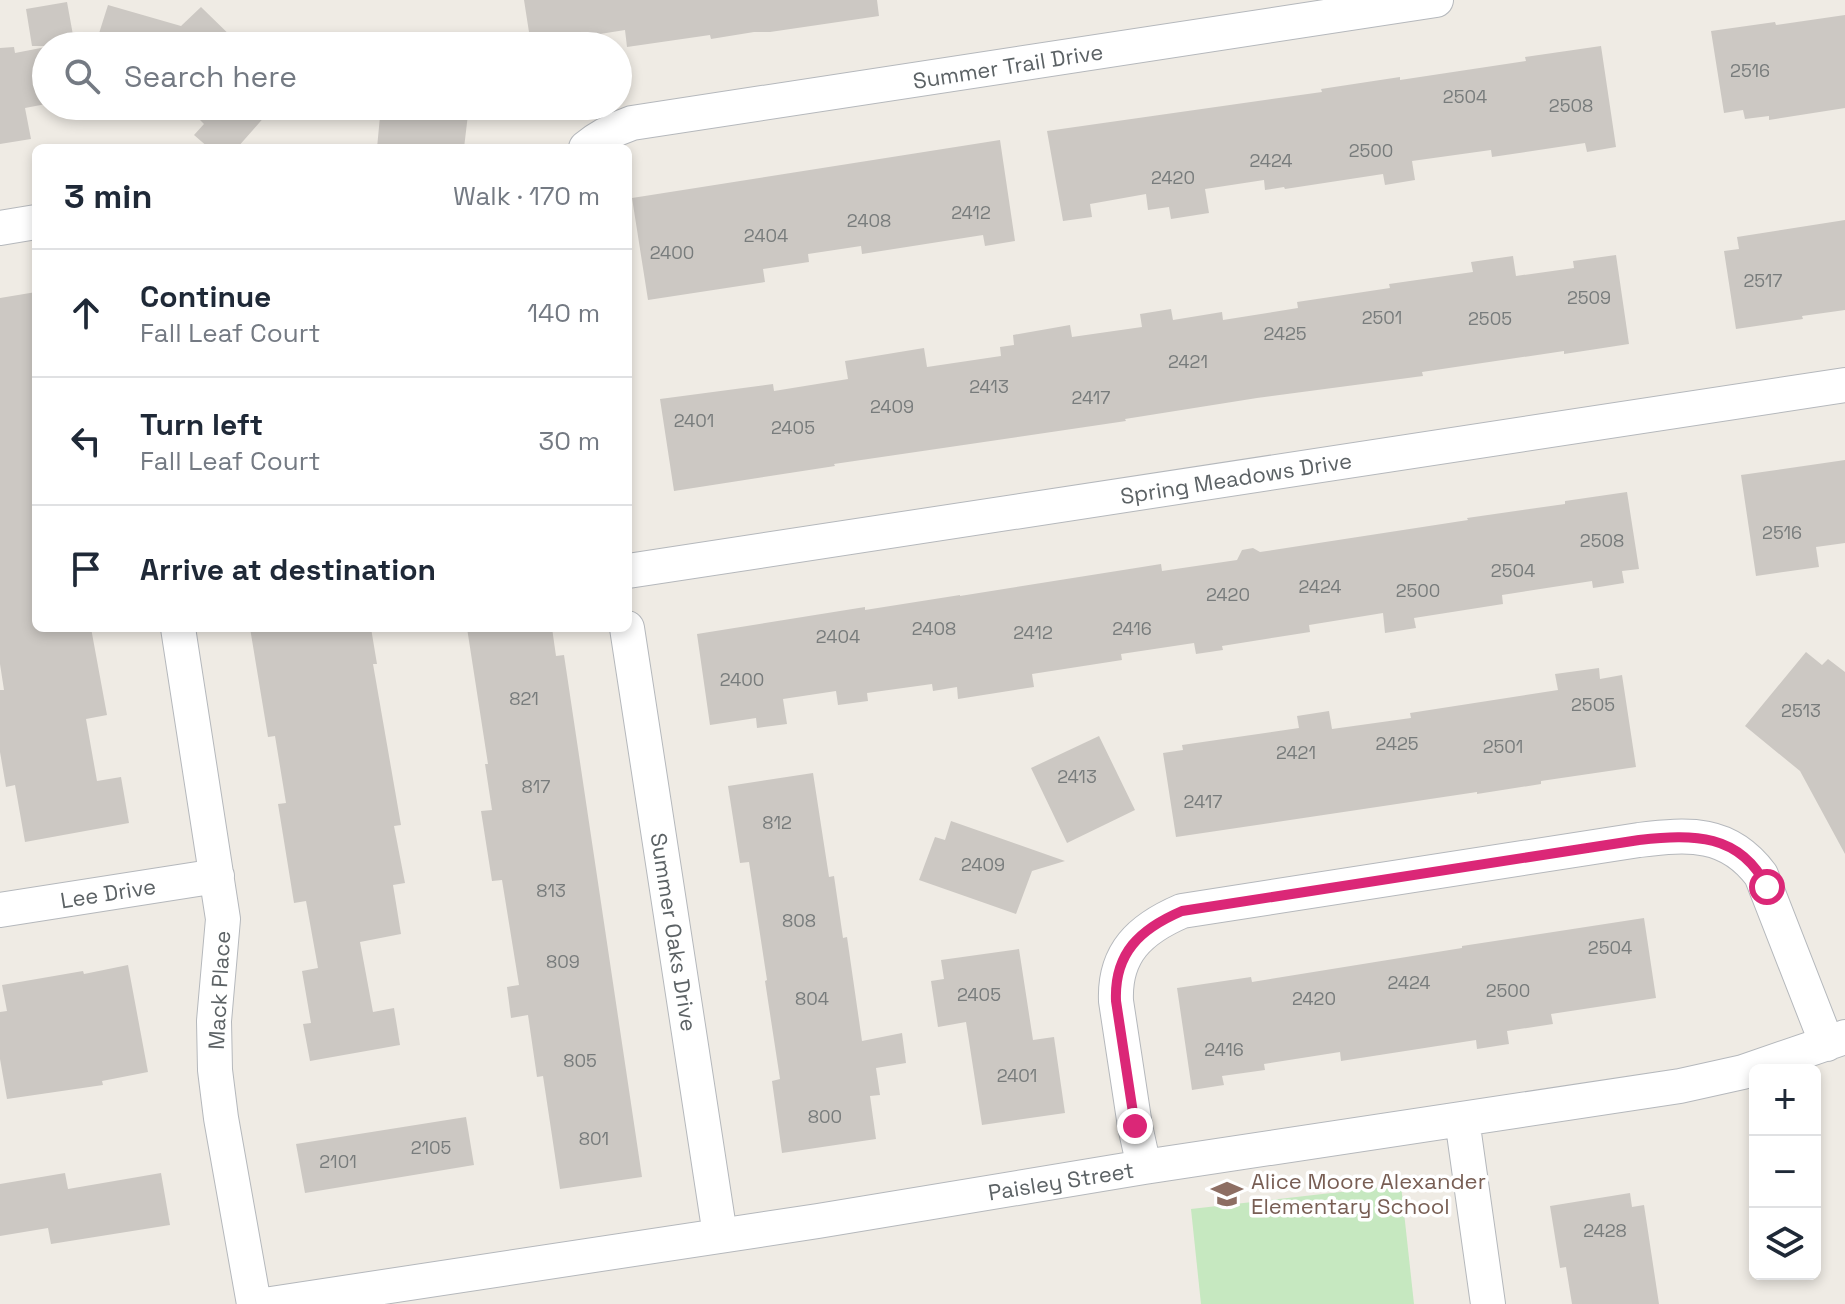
<!DOCTYPE html>
<html lang="en">
<head>
<meta charset="utf-8">
<style>
	:root { --surface:#fff; --page:#f2f2f3; --text:#1f2937; --muted:#747a83; --line:#e0e1e3 }
	body { margin:0; font-family:"Space Grotesk",sans-serif; background:var(--page); color:var(--text) }
	.controls { position:absolute; right:24px; bottom:24px; display:grid; overflow:hidden; border-radius:12px; box-shadow:0 4px 12px #0003 }
	.controls button { width:72px; height:72px; display:grid; place-items:center; padding:0; border:0; border-bottom:2px solid var(--line); background:var(--surface); color:var(--text); font:40px sans-serif }
	.stop { position:absolute; width:24px; height:24px; margin:-18px; border:6px solid #db2777; border-radius:50%; background:#fff }
	.stop.end { background:#db2777; border-color:#fff; box-shadow:0 2px 8px #0008 }
	.list { margin:0; padding:0; list-style:none }
	h2 { display:flex; justify-content:space-between; align-items:center; height:104px; margin:0; padding:0 32px; font-size:34px }
	h2 small { font-size:26px; font-weight:400; color:var(--muted) }
	.list li { display:grid; grid-template-columns:52px 1fr auto; gap:24px; align-items:center; box-sizing:border-box; height:128px; padding:0 32px; border-top:2px solid var(--line) }
	.list b { display:block; font-size:30px; white-space:nowrap }
	.list p { margin:0; font-size:26px; white-space:nowrap; color:var(--muted) }
	.list em { font-size:26px; font-style:normal; color:var(--muted) }
	.icon { flex:none; width:44px; height:44px; fill:none; stroke:currentColor; stroke-width:2; stroke-linecap:round; stroke-linejoin:round }
	.map { position:relative; flex:none; width:1845px; height:1304px; overflow:hidden }
	.search { position:absolute; background:var(--surface); box-shadow:0 4px 12px #0003; left:32px; top:32px; width:600px; height:88px; display:flex; align-items:center; gap:20px; box-sizing:border-box; padding:0 28px; border-radius:44px; color:var(--muted); font-size:30px }
	.panel { position:absolute; background:var(--surface); box-shadow:0 4px 12px #0003; left:32px; top:144px; width:600px; height:488px; border-radius:12px }
	.map>svg:first-child { display:block }
</style>
</head>
<body>
<div class="map">
<svg width="1845" height="1304" viewBox="0 0 1845 1304">
	<rect width="100%" height="100%" fill="#efebe4"/>
	<!-- green -->
	<path fill="#c6e8c0" d="M1401,1185l13,119h-213l-10,-95z"/>
	<!-- building -->
	<path fill="#ccc8c3" d="M524,0h353l2,16 -109,16h-16l-43,7 -1,-4 -83,12 -2,-17 -94,15z
		M67,2l8,44h-43l-6,-37z
		M108,5l73,21 20,-19 40,39h-146z
		M1845,15v93l-76,12v-4l-24,3 -2,-9 -19,3 -13,-82 64,-9 1,3z
		M1601,46l15,101 -29,5 -2,-9 -93,14 -1,-7 -79,11 3,19 -30,5 -2,-11 -98,15 -1,-2 -19,3 -1,-10 -59,9 4,24 -38,6 -2,-12 -21,3 -2,-16 -56,10 2,13 -29,4 -16,-90 275,-39 -1,-3 79,-12v3l126,-19 -1,-4z
		M14,47l1,6 31,-6v57l-21,4 6,31 -31,5v-96z
		M186,106h88l-37,42h-28l-15,-13 10,-11z
		M381,106h88l-5,42h-87z
		M1000,140l15,101 -30,5 -2,-11 -121,19 -1,-8 -53,8 1,8 -46,7 2,13 -117,18 -16,-102z
		M1845,220v90l-43,6 1,3 -67,10 -12,-78 15,-2 -2,-12z
		M1616,255l13,89 -65,10v-3l-142,21 1,4 -166,22 -132,21 1,2 -292,43 1,2 -161,25 -14,-92 113,-15 1,7 74,-12 -3,-18 79,-13 3,19 74,-11 -1,-9 14,-2 -1,-10 57,-10 2,12 70,-10 -2,-13 31,-5 2,11 49,-8 1,8 75,-12 -1,-6 93,-14 -1,-4 84,-12 -2,-10 42,-6 3,20 58,-8 -1,-7z
		M36,292v336h55l16,87 -21,4 11,62 24,-4 8,46 -104,19 -10,-57 -9,2 -6,-35v-62h4l-4,-26v-366z
		M1845,460v83l-29,4 3,20 -63,9 -15,-101z
		M1627,492l12,77 -17,2 2,12 -31,5 -1,-7 -90,14 1,9 -89,14 2,10 -31,5 -2,-20 -74,12 1,7 -88,14 1,4 -27,4 -2,-11 -73,11 1,6 -90,14 2,13 -76,12 -1,-12 -24,4 -1,-7 -65,9 1,8 -30,4 -2,-14 -53,8 4,25 -30,4 -1,-10 -46,7 -13,-91 168,-27v3l95,-15v1l201,-32 1,7 75,-11 5,-10 11,-2 7,4 208,-32 -1,-2 98,-14v-3z
		M250,628h121l6,36h-4l28,161 -7,1 11,57 -12,2 8,49 -41,8 13,70 21,-4 6,37 -90,16 -7,-37 8,-1 -9,-52 16,-3 -12,-67 -12,2 -16,-99 8,-1 -11,-67 -7,1z
		M467,628h85l4,28 8,-1 78,522 -82,12 -17,-113 -6,1 -9,-62 -17,3 -4,-31 12,-2 -17,-105 -10,1 -11,-70 11,-1 -7,-46h3z
		M1806,652l16,13 6,-6 17,13v182l-45,-83 -55,-45z
		M1599,668l1,11 22,-4 14,92 -95,14v3l-64,10v-2l-301,45 -13,-84 20,-3 -1,-5 117,-17 -2,-12 32,-5 3,18 79,-11 -1,-5 148,-23 -3,-16z
		M1099,736l36,74 -68,33 -36,-75z
		M813,773l16,104 5,-1 9,62 4,-1 15,104 40,-8 4,30 -30,5 4,27 -10,1 6,43 -94,14 -10,-72 8,-2 -15,-98 2,-1 -18,-118 -9,1 -12,-77z
		M951,821l60,21 54,19 -33,10 -16,43 -97,-34 16,-43 10,3z
		M1644,918l12,80 -105,16 2,10 -46,7 2,13 -32,5 -1,-9 -135,21 -1,-9 -76,12 1,6 -43,6 2,9 -32,5 -15,-102 74,-11 1,5 210,-34v-2z
		M1019,949l14,91 21,-3 11,76 -83,12 -16,-103 -28,5 -7,-46 13,-2 -3,-19z
		M128,965l20,107 -46,9 1,4 -96,14 -7,-40v-47l7,-1 -5,-26 81,-14 1,3z
		M466,1117l8,48 -169,28 -9,-49z
		M65,1173l3,16 93,-16 9,52 -119,19 -3,-16 -48,8v-52z
		M1630,1193l2,14 12,-2 15,99h-87l-6,-37 -6,1 -10,-62z"/>
	<g fill="none" stroke-linecap="round" stroke-linejoin="round">
		<defs>
			<path id="minor" d="M586,148c14,-12 29,-19 46,-25l804,-123
				M0,228l36,-6
				M628,571l1217,-186
				M178,628l45,291 -9,102 1,49 6,48 33,186
				M627,628l93,607
				M0,910l217,-34
				M1462,1119l26,185
				M1144,1167l-9,-41 -19,-125c-2,-48 24,-72 66,-90l457,-71c50,-6 89,-9 122,35l66,169
				M271,1304l547,-83 326,-54 536,-81 63,-14 102,-35"/>
		</defs>
		<!-- minor casing -->
		<use href="#minor" stroke="#b5b8bc" stroke-width="36"/>
		<!-- minor -->
		<use href="#minor" stroke="#fff" stroke-width="34"/>
	</g>
	<g fill="none" stroke-linecap="round" stroke-linejoin="round">
		<!-- route -->
		<path stroke="#db2777" stroke-width="10" d="M1135,1126l-19,-125c-2,-48 24,-72 66,-90l457,-71c54,-6 101,-7 128,47"/>
	</g>
	<!-- icons -->
	<defs>
		<symbol id="school-bare" viewBox="-9 -9 18 18"><path d="M0-5L7-2L0 1L-7-2ZM-4 1L0 2.5L4 1V4Q0 6-4 4Z" fill="#8d6e63" stroke="#fff" stroke-width="2.5" paint-order="stroke"/></symbol>
	</defs>
	<g fill-rule="evenodd">
		<use href="#school-bare" x="1205" y="1172" width="44" height="44"/>
	</g>
	<g text-anchor="middle" stroke-width="7" stroke-linejoin="round" paint-order="stroke">
		<!-- number labels -->
		<g font-size="18" fill="#787c7c">
			<text x="1750" y="77">2516</text>
			<text x="1465" y="103">2504</text>
			<text x="1571" y="112">2508</text>
			<text x="1371" y="157">2500</text>
			<text x="1271" y="167">2424</text>
			<text x="1173" y="184">2420</text>
			<text x="971" y="219">2412</text>
			<text x="869" y="227">2408</text>
			<text x="766" y="242">2404</text>
			<text x="672" y="259">2400</text>
			<text x="1763" y="287">2517</text>
			<text x="1589" y="304">2509</text>
			<text x="1382" y="324">2501</text>
			<text x="1490" y="325">2505</text>
			<text x="1285" y="340">2425</text>
			<text x="1188" y="368">2421</text>
			<text x="989" y="393">2413</text>
			<text x="1091" y="404">2417</text>
			<text x="892" y="413">2409</text>
			<text x="694" y="427">2401</text>
			<text x="793" y="434">2405</text>
			<text x="1782" y="539">2516</text>
			<text x="1602" y="547">2508</text>
			<text x="1513" y="577">2504</text>
			<text x="1320" y="593">2424</text>
			<text x="1418" y="597">2500</text>
			<text x="1228" y="601">2420</text>
			<text x="934" y="635">2408</text>
			<text x="1132" y="635">2416</text>
			<text x="1033" y="639">2412</text>
			<text x="838" y="643">2404</text>
			<text x="742" y="686">2400</text>
			<text x="524" y="705">821</text>
			<text x="1593" y="711">2505</text>
			<text x="1801" y="717">2513</text>
			<text x="1397" y="750">2425</text>
			<text x="1503" y="753">2501</text>
			<text x="1296" y="759">2421</text>
			<text x="1077" y="783">2413</text>
			<text x="536" y="793">817</text>
			<text x="1203" y="808">2417</text>
			<text x="777" y="829">812</text>
			<text x="983" y="871">2409</text>
			<text x="551" y="897">813</text>
			<text x="799" y="927">808</text>
			<text x="1610" y="954">2504</text>
			<text x="563" y="968">809</text>
			<text x="1409" y="989">2424</text>
			<text x="1508" y="997">2500</text>
			<text x="979" y="1001">2405</text>
			<text x="812" y="1005">804</text>
			<text x="1314" y="1005">2420</text>
			<text x="1224" y="1056">2416</text>
			<text x="580" y="1067">805</text>
			<text x="1017" y="1082">2401</text>
			<text x="825" y="1123">800</text>
			<text x="594" y="1145">801</text>
			<text x="431" y="1154">2105</text>
			<text x="338" y="1168">2101</text>
			<text x="1605" y="1237">2428</text>
		</g>
		<!-- street labels -->
		<g font-size="22" fill="#5c6265" stroke="#fff">
			<text transform="translate(1008 66) rotate(-9)" y="8">Summer Trail Drive</text>
			<text transform="translate(1236 478) rotate(-9)" y="8">Spring Meadows Drive</text>
			<text transform="translate(108 893) rotate(-9)" y="8">Lee Drive</text>
			<text transform="translate(674 932) rotate(81)" y="8">Summer Oaks Drive</text>
			<text transform="translate(219 990) rotate(-87)" y="8">Mack Place</text>
			<text transform="translate(1061 1181) rotate(-9)" y="8">Paisley Street</text>
		</g>
		<!-- education labels -->
		<g font-size="22" fill="#785e54" stroke="#fff" text-anchor="start">
			<text x="1251" y="1189">Alice Moore Alexander<tspan x="1251" dy="25">Elementary School</tspan></text>
		</g>
	</g>
</svg>
<div class="controls">
<button>+</button>
<button>−</button>
<button><svg class="icon" aria-label="layers" viewBox="0 0 24 24"><path d="M12 4l9 5-9 5-9-5zM3 14l9 5 9-5"/></svg></button>
</div>
<div class="stop" style="left:1767px;top:887px"></div>
<div class="stop end" style="left:1135px;top:1126px"></div>
<div class="search"><svg class="icon" aria-label="search" viewBox="0 0 24 24"><circle cx="10" cy="10" r="6"/><path d="M15 15l6 6"/></svg>Search here</div>
<section class="panel">
<h2>3 min<small>Walk · 170 m</small></h2>
<ul class="list">
<li><svg class="icon" aria-label="ahead" viewBox="0 0 24 24"><path d="M12 20V5M6 11l6-6 6 6"/></svg><div><b>Continue</b><p>Fall Leaf Court</p></div><em>140 m</em></li>
<li><svg class="icon" aria-label="left" viewBox="0 0 24 24"><path d="M17 20v-9H6M10 6l-5 5 5 5"/></svg><div><b>Turn left</b><p>Fall Leaf Court</p></div><em>30 m</em></li>
<li><svg class="icon" aria-label="arrive" viewBox="0 0 24 24"><path d="M6 21V4h12l-3 4 3 4H6"/></svg><div><b>Arrive at destination</b></div></li>
</ul>
</section>
</div>
</body>
</html>
